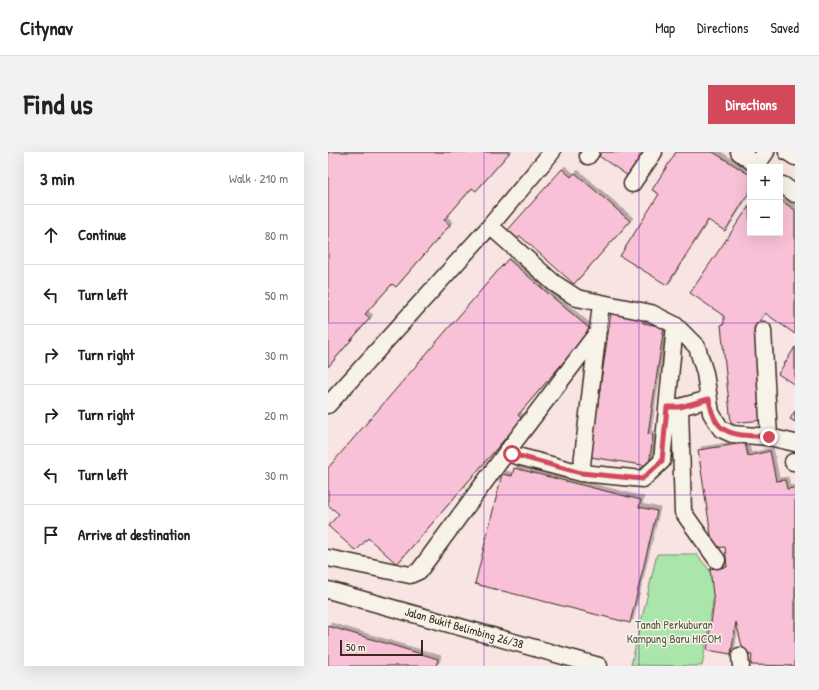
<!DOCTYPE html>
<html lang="en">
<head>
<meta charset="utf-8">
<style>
	:root { --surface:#fff; --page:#f2f2f2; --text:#222; --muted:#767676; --line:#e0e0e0; --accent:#d1495b }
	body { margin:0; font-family:"Patrick Hand",sans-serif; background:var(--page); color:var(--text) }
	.controls { position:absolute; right:12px; top:12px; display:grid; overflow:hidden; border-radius:0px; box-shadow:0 4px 16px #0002 }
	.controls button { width:36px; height:36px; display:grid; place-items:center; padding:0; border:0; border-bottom:1px solid var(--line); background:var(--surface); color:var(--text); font:20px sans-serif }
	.scale { position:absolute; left:12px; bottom:10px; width:83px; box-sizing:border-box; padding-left:4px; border:2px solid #3b2a1e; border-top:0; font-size:11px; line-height:14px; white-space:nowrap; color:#3b2a1e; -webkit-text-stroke:3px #f7f3e8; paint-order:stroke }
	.stop { position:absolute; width:12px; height:12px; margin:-9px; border:3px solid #d1495b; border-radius:50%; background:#fff }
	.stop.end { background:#d1495b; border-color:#fff; box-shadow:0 1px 4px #0008 }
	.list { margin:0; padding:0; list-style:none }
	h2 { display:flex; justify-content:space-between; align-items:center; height:52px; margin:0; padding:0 16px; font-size:17px }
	h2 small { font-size:13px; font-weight:400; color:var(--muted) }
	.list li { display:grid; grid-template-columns:26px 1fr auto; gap:12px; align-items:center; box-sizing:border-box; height:60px; padding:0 16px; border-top:1px solid var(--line) }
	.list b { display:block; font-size:15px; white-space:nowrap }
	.list em { font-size:13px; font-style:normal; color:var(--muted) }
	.icon { flex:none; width:22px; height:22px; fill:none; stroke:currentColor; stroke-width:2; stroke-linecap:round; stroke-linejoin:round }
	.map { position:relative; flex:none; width:467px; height:514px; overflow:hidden; border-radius:0px }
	header { display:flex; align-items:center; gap:24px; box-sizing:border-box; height:56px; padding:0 20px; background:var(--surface); border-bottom:1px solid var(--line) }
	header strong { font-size:19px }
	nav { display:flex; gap:22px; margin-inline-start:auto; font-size:14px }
	.intro { display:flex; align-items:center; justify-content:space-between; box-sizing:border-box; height:96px; padding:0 24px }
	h1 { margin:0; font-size:28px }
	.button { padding:10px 18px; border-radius:0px; background:var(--accent); color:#fff; font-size:14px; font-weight:700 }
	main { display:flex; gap:24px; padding:0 24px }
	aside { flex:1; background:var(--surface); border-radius:0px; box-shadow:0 4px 16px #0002 }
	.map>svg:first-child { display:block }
</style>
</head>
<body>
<header>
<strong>Citynav</strong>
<nav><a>Map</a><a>Directions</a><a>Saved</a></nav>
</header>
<div class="intro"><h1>Find us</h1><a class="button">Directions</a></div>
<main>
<aside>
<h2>3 min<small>Walk · 210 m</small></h2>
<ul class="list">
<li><svg class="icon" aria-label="ahead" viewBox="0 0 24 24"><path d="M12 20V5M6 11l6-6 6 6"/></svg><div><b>Continue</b></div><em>80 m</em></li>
<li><svg class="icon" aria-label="left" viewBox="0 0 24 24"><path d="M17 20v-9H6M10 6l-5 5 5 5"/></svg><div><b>Turn left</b></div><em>50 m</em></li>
<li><svg class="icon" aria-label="right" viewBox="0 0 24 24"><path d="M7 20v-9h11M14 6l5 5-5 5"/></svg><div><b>Turn right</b></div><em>30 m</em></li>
<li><svg class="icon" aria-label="right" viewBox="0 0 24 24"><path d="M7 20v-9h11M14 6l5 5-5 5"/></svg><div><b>Turn right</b></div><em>20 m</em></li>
<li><svg class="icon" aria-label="left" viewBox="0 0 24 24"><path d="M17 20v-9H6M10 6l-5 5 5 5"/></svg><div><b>Turn left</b></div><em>30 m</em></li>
<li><svg class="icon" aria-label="arrive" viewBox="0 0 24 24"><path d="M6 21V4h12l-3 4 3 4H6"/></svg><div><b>Arrive at destination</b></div></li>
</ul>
</aside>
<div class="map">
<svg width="467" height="514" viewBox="0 0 467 514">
	<defs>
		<filter id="shadow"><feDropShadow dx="3" dy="-3" stdDeviation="0" flood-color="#0004"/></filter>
	</defs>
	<rect width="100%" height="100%" fill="#f8e4e3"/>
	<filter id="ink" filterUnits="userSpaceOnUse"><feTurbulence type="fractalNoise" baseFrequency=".025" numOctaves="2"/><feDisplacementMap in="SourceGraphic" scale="8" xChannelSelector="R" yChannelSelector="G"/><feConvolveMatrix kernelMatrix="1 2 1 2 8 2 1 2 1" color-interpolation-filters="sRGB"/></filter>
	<g filter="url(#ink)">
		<!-- green -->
		<path fill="#aae5ab" stroke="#728864" d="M329,402h39l21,25 -15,87 -71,-1z"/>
		<!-- building -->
		<path fill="#f9c1d7" stroke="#3b2a1e" filter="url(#shadow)" d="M0,0h182l-34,39 -4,-3 -28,32 6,5 -54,62 -4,-3 -27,30 5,4 -42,49z
			M274,0h47l-18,26 -32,-22z
			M348,0h37l37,23v16l-25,40 -17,-11 -41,65 -47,-29 39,-62 -7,-4z
			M234,17l9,8 4,-4 55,48 -56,63 -54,-48 -3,3 -10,-8z
			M452,48l15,10v124l-30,-21 -11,16 10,91 -33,3 -10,-98 3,-1v-8l-34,-23 59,-87 1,27h30z
			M180,107l83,71 -73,85 4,4 -125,145 -29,-26 -12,13 -28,-25 11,-12 -11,-9v-37z
			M283,161l32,5v5l21,4 -16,107 5,1 -4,31 -59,-9z
			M467,195v38l-17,-11z
			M467,259v11l-5,-3z
			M417,291l3,13 22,-5 6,30 9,-1 2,9 8,-1v178l-44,-1 1,-10 -8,-1 -8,-32 -5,32 -24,-4 7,-47 -4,-34 17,-2 -2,-20 -12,1 -15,-98z
			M186,316l127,32 -2,7 18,4 -27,112 -155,-39 27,-110 10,2z
			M0,474l110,33 -2,7h-108z"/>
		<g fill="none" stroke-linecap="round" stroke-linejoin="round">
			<defs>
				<path id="minor" d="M224,0l-62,74 64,57 23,15 74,15 24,12 22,22 8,26 6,40 10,16 11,5 37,3 26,6
					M411,0l15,11h4l8,-11
					M459,0l8,5
					M260,4l3,-4
					M304,32l22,-32
					M455,33l12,9
					M435,178l6,107
					M381,247l-29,8 3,105 34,48
					M0,253l162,-179
					M178,301l91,-120
					M465,310h2
					M253,321l20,-169
					M0,406l82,17 9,-4 87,-118 75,20 62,6 19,-18 13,-136
					M0,438l271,76
					M412,504l1,10"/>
			</defs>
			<!-- minor casing -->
			<use href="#minor" stroke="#3b2a1e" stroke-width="19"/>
			<!-- minor -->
			<use href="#minor" stroke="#f7f3e8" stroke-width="16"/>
		</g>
	</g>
	<g fill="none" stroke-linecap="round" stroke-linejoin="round" filter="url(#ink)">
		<!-- route -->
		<path stroke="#d1495b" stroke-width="5" d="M184,302l69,19 61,6 20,-18 5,-54h13l29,-8c6,40 27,35 60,38"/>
	</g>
	<!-- grid -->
	<path fill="none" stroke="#7b2cbf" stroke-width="1" stroke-opacity="0.55" d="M156,0v514M311,0v514M0,171h467M0,343h467"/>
	<g text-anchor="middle" stroke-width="3" stroke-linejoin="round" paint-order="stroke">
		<!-- park labels -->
		<g font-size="12" fill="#575941" stroke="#f7f3e8">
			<text x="346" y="477">Tanah Perkuburan<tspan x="346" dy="14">Kampung Baru HICOM</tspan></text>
		</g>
		<!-- street labels -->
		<g font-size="12" fill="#3b2a1e" stroke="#f7f3e8">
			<text transform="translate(136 476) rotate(16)" y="4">Jalan Bukit Belimbing 26/38</text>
		</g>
	</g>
</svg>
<div class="controls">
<button>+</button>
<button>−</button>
</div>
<div class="scale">50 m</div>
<div class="stop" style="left:184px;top:302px"></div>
<div class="stop end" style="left:441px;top:285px"></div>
</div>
</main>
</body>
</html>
